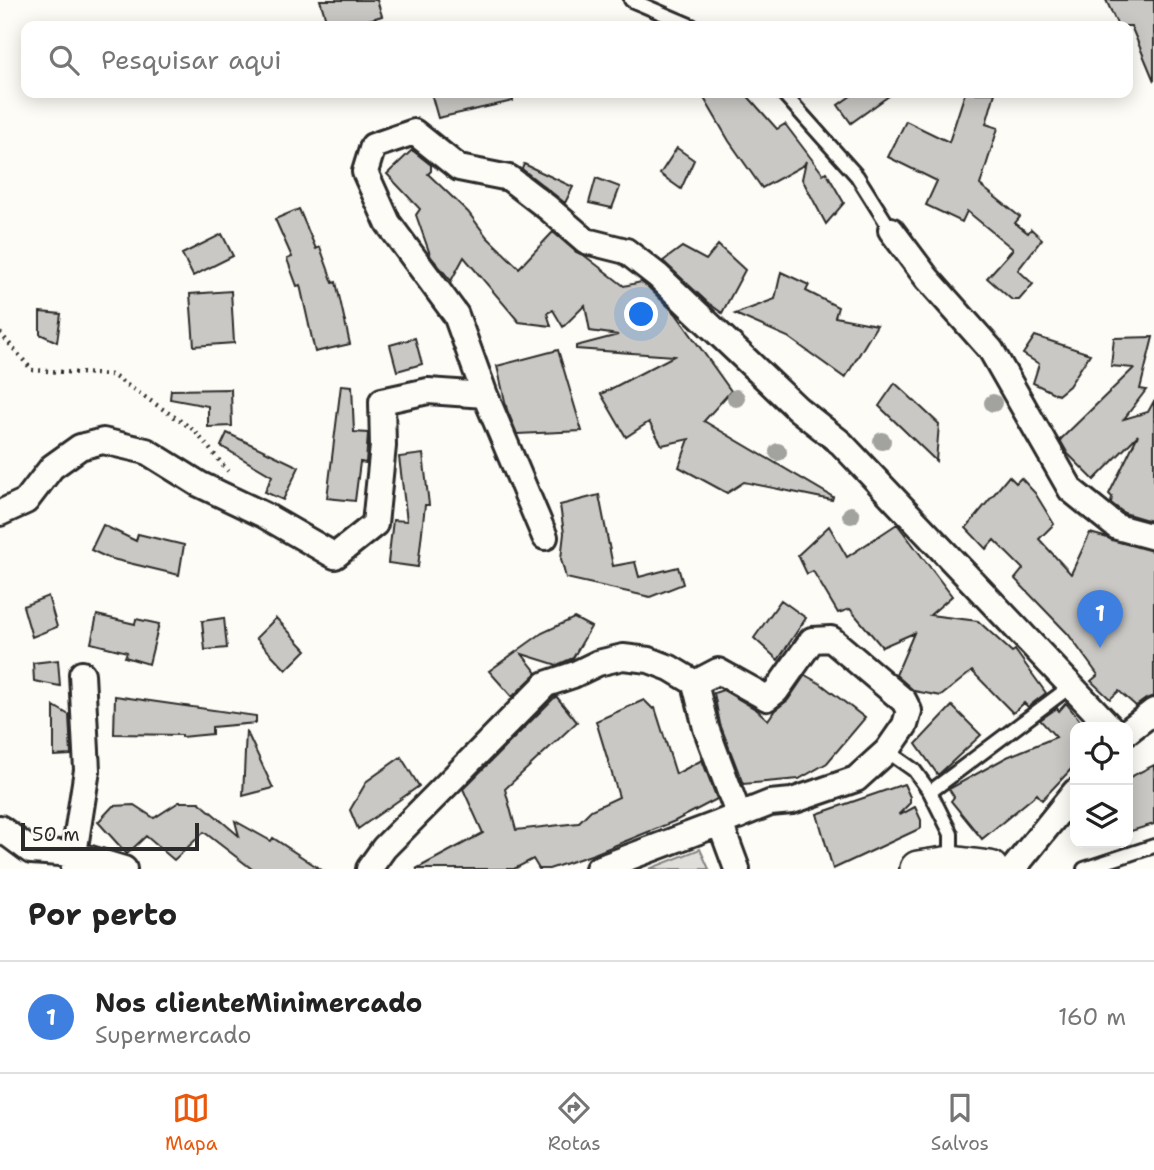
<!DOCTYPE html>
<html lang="pt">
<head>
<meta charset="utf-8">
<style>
	:root { --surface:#fff; --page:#f2f2f2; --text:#222; --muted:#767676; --line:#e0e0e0; --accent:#ea580c }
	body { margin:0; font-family:"Shantell Sans",sans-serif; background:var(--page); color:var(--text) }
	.controls { position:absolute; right:21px; bottom:21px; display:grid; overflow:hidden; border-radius:14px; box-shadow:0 4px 18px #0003 }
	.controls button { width:63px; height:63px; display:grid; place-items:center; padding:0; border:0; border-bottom:2px solid var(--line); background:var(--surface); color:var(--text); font:35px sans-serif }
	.scale { position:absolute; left:21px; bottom:18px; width:178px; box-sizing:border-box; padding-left:7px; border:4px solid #2b2b2b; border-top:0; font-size:19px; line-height:24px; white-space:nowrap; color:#2b2b2b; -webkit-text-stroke:5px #fdfcf7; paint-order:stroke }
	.you { position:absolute; left:642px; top:315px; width:24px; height:24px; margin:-18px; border:5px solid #fff; border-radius:50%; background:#1a73e8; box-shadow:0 0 0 10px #1a73e833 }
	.badge { display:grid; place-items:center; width:46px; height:46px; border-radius:50%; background:var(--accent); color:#fff; font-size:23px; font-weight:700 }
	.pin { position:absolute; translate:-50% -58px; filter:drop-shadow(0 2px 4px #0008) }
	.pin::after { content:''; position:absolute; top:37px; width:24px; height:21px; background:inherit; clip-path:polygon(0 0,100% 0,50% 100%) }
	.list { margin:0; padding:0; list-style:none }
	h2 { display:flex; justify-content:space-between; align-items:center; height:91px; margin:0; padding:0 28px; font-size:30px }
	h2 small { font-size:23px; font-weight:400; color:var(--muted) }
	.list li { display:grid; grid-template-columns:46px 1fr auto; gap:21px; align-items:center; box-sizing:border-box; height:112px; padding:0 28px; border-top:2px solid var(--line) }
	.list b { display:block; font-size:26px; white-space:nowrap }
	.list p { margin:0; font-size:23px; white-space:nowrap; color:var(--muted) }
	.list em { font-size:23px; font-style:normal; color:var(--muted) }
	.icon { flex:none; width:38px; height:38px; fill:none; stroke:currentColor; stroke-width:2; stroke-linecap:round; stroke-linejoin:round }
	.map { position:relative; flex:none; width:1154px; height:869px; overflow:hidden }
	.search { position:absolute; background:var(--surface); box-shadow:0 4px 18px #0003; left:21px; right:21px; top:21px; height:77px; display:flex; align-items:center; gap:18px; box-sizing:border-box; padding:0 24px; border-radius:14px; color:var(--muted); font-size:26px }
	.sheet { height:203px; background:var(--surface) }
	nav { display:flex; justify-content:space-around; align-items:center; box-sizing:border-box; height:98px; border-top:2px solid var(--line); background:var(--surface); font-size:19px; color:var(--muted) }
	nav a { display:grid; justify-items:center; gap:4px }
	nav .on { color:var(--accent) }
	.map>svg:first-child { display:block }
</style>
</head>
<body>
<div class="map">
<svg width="1154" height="869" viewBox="0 0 1154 869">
	<rect width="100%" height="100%" fill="#fdfcf7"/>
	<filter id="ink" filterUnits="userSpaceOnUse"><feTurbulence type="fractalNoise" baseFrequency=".0143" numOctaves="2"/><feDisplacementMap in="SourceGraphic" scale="14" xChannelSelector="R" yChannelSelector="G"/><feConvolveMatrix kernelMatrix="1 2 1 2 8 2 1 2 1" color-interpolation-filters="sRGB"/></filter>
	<g filter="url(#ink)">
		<!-- green -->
		<path fill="#dfdeda" stroke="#858482" stroke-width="2" d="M700,849l9,20h-60z"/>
		<!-- building -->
		<path fill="#c9c8c4" stroke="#2b2b2b" stroke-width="2" d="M320,0h57l5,16 -34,10h-20z
			M1106,0h48v81l-23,-55h-13z
			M431,93h82v8l-75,17z
			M701,93h44l32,36 8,-5 38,50 3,-2 18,31 -18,21 -24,-45 4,-18 -2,4 -42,23 -33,-47z
			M855,93h38l-42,30 -13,-18z
			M965,93h30l-9,31 12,4 -18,57 40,32 -5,6 13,10 3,-4 11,10 -24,31 15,14 -14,16h-7l-25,-22 26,-29 -46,-38 -5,11 -36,-17 11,-24 -49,-24 18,-36 43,21z
			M677,148l17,12 -13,29 -21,-15z
			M412,150l19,15v6l-3,3 40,38 19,25 32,31 34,-36 23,20 9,4 39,30 17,-4 7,5 28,27 55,77 -27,30 129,76 -1,3 -88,-18 -17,11 -48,-26 10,-28 -27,6 -13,-23 -23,15 -25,-43 73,-38 -98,-7v-3l42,-11 -28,-4 -5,-26 -22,22 -10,-17 -6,3 4,13 -32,-4 -55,-65 -13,24 -20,-24 -15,-42 4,-6 -33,-35z
			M524,164l49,23 -8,16 -43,-34z
			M596,178l24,9 -8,21 -23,-5z
			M299,209l17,40 4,-2 13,36 3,-1 14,62 -35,8 -15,-67 -3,1 -10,-27 5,-2 -17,-38z
			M222,234l11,22 -40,20 -11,-22z
			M718,245l27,25 -23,43 -15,-11 -44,-41 19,-14 24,13z
			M781,272l28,13 -3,6 32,16 -3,10 42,8 -32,53 -57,-41 -53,-23 40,-15z
			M231,291l3,52 -40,3 -4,-52z
			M40,312l21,2 -4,28 -17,-8z
			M1035,336l55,18 -21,32 -11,9 -25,-12 6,-19 -16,-10z
			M1153,337l-13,52 6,1 -22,29 24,-7 6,-11v121l-30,-9 -13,-10 1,-6 -3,-3 29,-59 -44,45 -26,-26 -8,-14 74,-72 -23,-2 3,-28z
			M415,338l7,26 -25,7 -7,-26z
			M558,350l24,81 -65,3 -10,-24 -10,-44z
			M895,383l44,41 -3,37 -57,-55z
			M341,385l11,1 2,46 14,1 -2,30 -6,-1 -5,39 -28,-3z
			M231,389l1,37 -24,1v-21l-38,-7 1,-9z
			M227,433l72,34 -16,33 -18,-8 7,-16 -51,-30z
			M423,454l6,51h-4l-7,62 -30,-4 5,-43 14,1 -8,-64z
			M1009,476l7,7 5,-5 14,15 19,31 -15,15 32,35 19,-41 64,18v145l-8,3 -10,7 -17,-15 -9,8 -19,-18 7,-6 -30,-41 -53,-55 8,-10 -29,-29 -8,9 -20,-21z
			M599,495l14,71 22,-4 4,15 39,-10 5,17 -33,13 -84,-19 -5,-19 3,-26 -4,-28z
			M897,524l55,72 -22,19 48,6 34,31 3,-2 31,43 -18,14 -4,-4 -11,10 -41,-42 -31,25 -27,-5 -18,-16 18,-42 -32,14 -32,-38 -12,4 -25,-42 -6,3 -9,-19 31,-29 18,31z
			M103,525l33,16 2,-7 46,11 -5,30 -71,-17 -17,-8z
			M48,596l9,31 -25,10 -9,-31z
			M781,600l25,18 -28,42 -24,-22z
			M97,615l38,9 1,-5 23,5 -10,40 -24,-7 2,-5 -36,-9z
			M224,618l3,30 -22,2 -3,-29z
			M276,618l30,32 -20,20 -30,-32z
			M574,618l17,9 -18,31 -16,7 -35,-11 15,19 -25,24 -23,-26 53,-38z
			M58,660l2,26 -26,-5 -1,-18z
			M805,675l16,9 44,34 -38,45 -28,16 -56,5 -23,-60 -6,-31 9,-3 34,20 11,10 7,-10 13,-10z
			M115,696l141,20v7l-44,4v7l-30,3v-2l-68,-1z
			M556,696l21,26 -72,67 11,41 62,-7 13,-13 28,-13 -23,-76 48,-21 9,9 2,-1 21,66 26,-14 15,39 -42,22 -81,33 -45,15h-10l-6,-10 -19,10h-98l67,-36 -20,-44z
			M1066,703l19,24h-10v38l-33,35 -5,-6 -55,45 -31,-38 3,-4 -5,-8 58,-32 49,-20 -16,-17 17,-12 2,3z
			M54,706l15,9 2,40 -17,1z
			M952,706l29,29 -43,40 -22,-31z
			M246,730l27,58 -30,8z
			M401,757l18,29 -61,43 -8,-19 17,-29z
			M1154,765v59l-26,8v-54z
			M904,784l6,13v6l-11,11 1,1 15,-8 6,13v8l-88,41 -16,-55z
			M179,802h20l40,34 -4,-15 36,20 2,-3 47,31h-68l-48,-37 -30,28 -28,-24 -19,18 -29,-32 15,-16 21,-1 20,13z"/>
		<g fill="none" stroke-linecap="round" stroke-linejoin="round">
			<defs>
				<path id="lane" d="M631,0l61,26
					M783,93l74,83 34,54
					M887,751l27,19 16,22 21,42v28
					M930,792l141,-106
					M1084,869l70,-23"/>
				<path id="street" d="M891,230l36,48 64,72 80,140 46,37 37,10
					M485,395l60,142
					M0,513l26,-12 26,-34 28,-20 23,-6 43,10 53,33 65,31 71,41 40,-32 8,-78 -1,-45 46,-10 57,4 -29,-80 -68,-92 -23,-51 8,-26 41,-14 45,36 50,10 39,30 38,33 40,10 32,25 140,133 43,34 269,284
					M695,683l23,-12 49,27 9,-7 36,-51 19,-1 73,62 5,10 -4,14 -18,26 -31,28 -64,22 -22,2 -50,20
					M1128,731l26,-20
					M0,828l31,23 43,3 50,15
					M74,869v-15l13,-84 -5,-96
					M369,869l15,-21 162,-164 27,-9 25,-12 25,-6 26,3 21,8 25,15 11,45 33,88
					M598,869l122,-46 17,46
					M1013,869l62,-77"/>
				<path id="secondary" d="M918,869l33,-5 39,5"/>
			</defs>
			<!-- lane casing -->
			<use href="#lane" stroke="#2b2b2b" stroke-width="18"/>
			<!-- street casing -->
			<use href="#street" stroke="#2b2b2b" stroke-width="30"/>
			<!-- secondary casing -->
			<use href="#secondary" stroke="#2b2b2b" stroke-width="40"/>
			<!-- path -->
			<path stroke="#2b2b2b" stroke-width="4.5" stroke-dasharray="2 5" stroke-linecap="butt" d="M0,333l32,37 80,5 82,55 34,41"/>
			<!-- lane -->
			<use href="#lane" stroke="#fdfcf7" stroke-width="12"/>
			<!-- street -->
			<use href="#street" stroke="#fdfcf7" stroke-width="24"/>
			<!-- secondary -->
			<use href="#secondary" stroke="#fdfcf7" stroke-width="35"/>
		</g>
		<!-- trees -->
		<g fill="#a2a29f">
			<circle cx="736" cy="398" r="9"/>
			<circle cx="993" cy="403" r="9"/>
			<circle cx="882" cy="441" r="9"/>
			<circle cx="778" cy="452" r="9"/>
			<circle cx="851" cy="515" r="9"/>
		</g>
	</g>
</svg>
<div class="controls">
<button><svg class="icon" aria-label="locate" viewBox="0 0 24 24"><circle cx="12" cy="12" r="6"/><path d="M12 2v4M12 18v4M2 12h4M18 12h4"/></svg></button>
<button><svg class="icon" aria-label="layers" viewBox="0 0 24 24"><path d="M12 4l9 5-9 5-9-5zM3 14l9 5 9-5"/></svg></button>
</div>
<div class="scale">50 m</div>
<div class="you"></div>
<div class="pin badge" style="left:1100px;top:648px;background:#3f7fe0">1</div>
<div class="search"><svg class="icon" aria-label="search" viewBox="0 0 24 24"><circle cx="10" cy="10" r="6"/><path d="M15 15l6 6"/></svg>Pesquisar aqui</div>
</div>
<section class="sheet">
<h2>Por perto<small></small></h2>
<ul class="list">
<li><span class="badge" style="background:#3f7fe0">1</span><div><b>Nos clienteMinimercado</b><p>Supermercado</p></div><em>160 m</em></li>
</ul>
</section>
<nav>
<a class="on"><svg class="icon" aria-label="map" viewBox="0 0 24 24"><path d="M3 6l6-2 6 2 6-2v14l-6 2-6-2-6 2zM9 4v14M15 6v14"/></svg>Mapa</a>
<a><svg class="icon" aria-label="directions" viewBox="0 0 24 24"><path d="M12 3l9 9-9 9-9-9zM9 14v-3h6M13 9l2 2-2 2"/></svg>Rotas</a>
<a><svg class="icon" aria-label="saved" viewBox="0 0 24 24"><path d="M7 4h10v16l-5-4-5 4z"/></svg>Salvos</a>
</nav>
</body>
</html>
